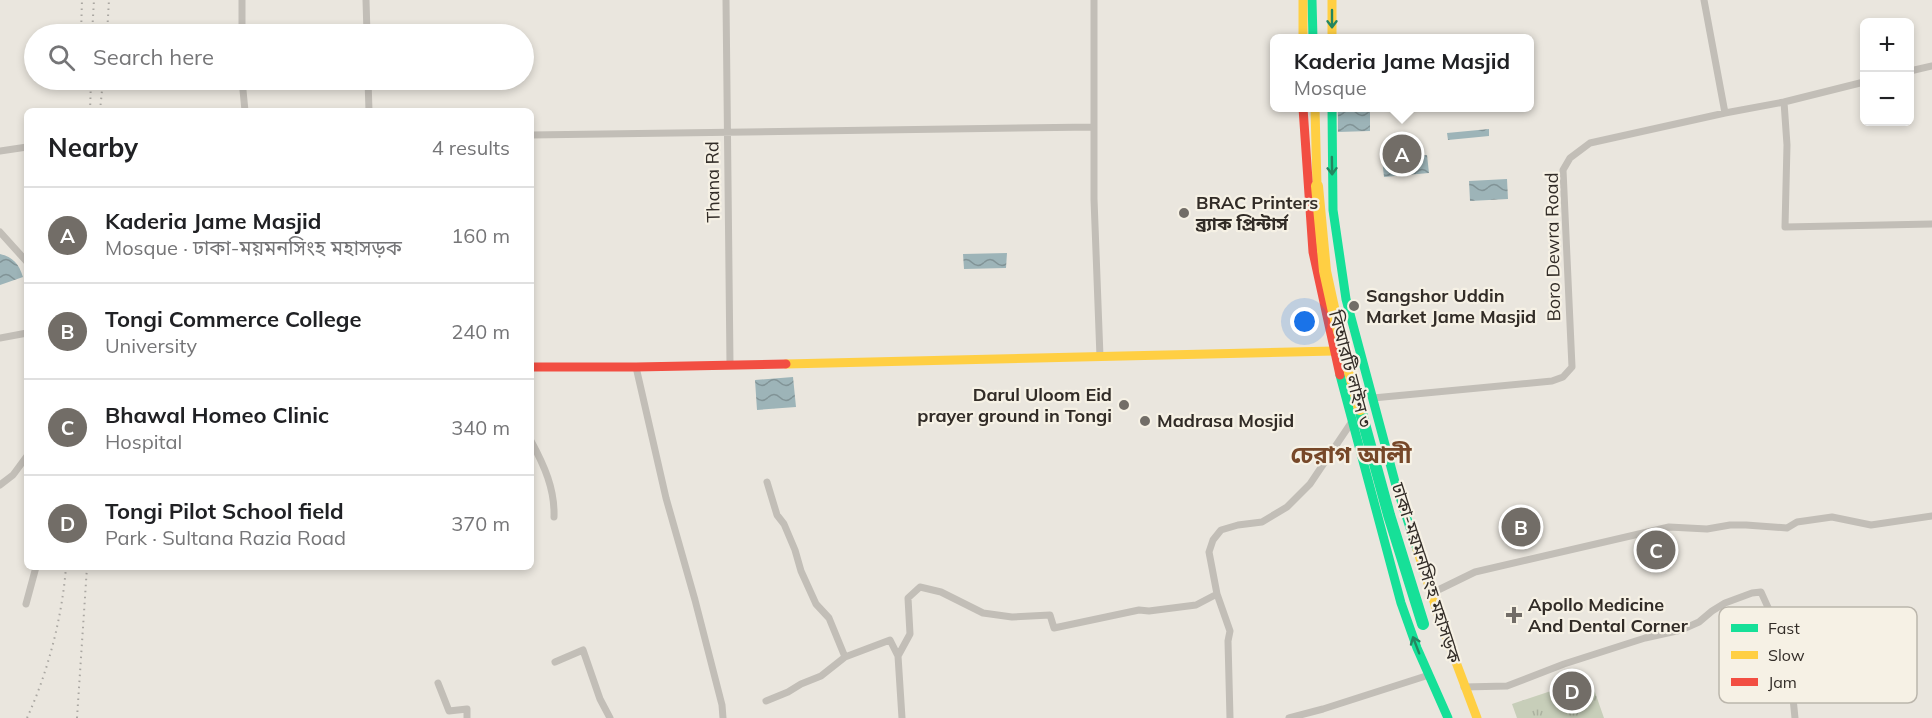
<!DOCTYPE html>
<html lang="en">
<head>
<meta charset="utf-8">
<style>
	:root { --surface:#fff; --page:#f6f6f6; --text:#202124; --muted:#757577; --line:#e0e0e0; --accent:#726d67 }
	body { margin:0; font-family:Mulish,"Noto Sans Bengali",sans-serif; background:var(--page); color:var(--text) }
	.controls { position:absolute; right:18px; top:18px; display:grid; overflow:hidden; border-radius:9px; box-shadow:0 3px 9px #0003 }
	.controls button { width:54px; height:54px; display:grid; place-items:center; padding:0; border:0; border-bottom:2px solid var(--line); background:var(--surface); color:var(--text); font:30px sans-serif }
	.you { position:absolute; left:1305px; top:322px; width:21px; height:21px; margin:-15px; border:4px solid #fff; border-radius:50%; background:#1a73e8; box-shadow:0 0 0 9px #1a73e833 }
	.badge { display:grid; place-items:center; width:39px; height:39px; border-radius:50%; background:var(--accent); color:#fff; font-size:20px; font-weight:700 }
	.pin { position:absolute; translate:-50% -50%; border:3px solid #fff; box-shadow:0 2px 6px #0006 }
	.popup { position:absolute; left:1270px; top:34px; width:264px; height:78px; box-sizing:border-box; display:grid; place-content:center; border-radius:9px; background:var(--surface); filter:drop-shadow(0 2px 4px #0005); font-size:20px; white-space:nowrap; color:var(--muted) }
	.popup b { font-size:22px; color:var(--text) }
	.popup::after { content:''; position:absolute; left:50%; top:100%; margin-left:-12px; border:12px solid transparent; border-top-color:var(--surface) }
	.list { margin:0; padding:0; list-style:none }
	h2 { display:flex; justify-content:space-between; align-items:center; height:78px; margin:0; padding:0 24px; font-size:26px }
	h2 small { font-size:20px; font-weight:400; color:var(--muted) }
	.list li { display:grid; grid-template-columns:39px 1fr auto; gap:18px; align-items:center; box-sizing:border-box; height:96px; padding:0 24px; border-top:2px solid var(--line) }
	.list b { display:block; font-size:22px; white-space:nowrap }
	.list p { margin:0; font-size:20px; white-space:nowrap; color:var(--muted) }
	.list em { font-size:20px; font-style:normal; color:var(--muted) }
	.icon { flex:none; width:33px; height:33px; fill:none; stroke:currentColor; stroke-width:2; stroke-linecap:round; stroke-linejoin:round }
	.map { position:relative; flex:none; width:1932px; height:718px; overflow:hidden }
	.search { position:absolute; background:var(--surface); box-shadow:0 3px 9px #0003; left:24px; top:24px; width:510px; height:66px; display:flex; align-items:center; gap:15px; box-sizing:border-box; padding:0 21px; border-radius:33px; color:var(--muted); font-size:22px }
	.panel { position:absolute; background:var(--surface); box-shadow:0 3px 9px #0003; left:24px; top:108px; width:510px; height:462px; border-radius:9px }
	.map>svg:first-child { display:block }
</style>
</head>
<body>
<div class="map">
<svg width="1932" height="718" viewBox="0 0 1932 718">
	<defs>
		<pattern id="park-tufts" width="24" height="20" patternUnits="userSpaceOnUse" patternTransform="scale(1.5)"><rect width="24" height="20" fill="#c7ceb9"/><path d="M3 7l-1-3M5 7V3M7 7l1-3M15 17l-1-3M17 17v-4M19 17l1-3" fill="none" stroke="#abb19f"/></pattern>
		<pattern id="water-waves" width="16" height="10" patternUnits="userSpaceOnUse" patternTransform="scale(1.5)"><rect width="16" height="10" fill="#9db4b8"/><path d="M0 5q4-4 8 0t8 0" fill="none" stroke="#819396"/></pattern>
	</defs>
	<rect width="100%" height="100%" fill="#eae6de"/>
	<!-- park -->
	<path fill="url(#park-tufts)" d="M1590,678l14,40h-87l-5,-14z"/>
	<!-- water -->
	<path fill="url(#water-waves)" d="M1338,108h32v23l-32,1z
		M1489,129v7l-41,4 -1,-7z
		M1427,155l2,18 -45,4 -2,-18z
		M1507,179l1,20 -38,2 -1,-20z
		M1007,253l-1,15 -42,1 -1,-15z
		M0,254c13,3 19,10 23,23l-23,8z
		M793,377l3,30 -39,3 -2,-30z"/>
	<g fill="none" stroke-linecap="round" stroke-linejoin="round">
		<!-- street -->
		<path stroke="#c2beb7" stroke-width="7" d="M366,0l1,34
			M726,0l4,364
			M1094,0v199l6,158
			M1704,0l21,113
			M242,34v-34
			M1910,71l22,-5
			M242,80l3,31
			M368,80l1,31
			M1784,102l3,43 -2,82 147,-3
			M531,135l563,-8
			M0,151l27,-4
			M0,232l27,30
			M0,338l27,-5
			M636,367l30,131 29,102 27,105 1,13
			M1373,398l179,-17 11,-4 9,-10 -9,-197 7,-12 20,-15 135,-30 59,-11 80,-20
			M531,441c13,24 24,48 23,76
			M767,482l10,33 7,9 11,26 6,21 15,33 13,14 16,39
			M0,485l13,-10 14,-19
			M1432,593l43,-21 194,-45 38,2 23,-4h16l41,3 10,-6 35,-5 39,8 61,-9
			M26,604l10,-37
			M555,662l28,-12 17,49 10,19
			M438,683l11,28 18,-2v9
			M1464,687l43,-1 57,-22 81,-26 36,-8 18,-8 13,-11 13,-8 27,-10 9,-1c21,44 30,77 34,126
			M766,701l22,-9 13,-8 20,-8 24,-19 45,-17 8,16
			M902,718l-4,-62 12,-22 -2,-36 12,-11 21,5 42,21 29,4 38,-2 4,13 85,-18 10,1 47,-6 21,-11
			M1230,718l-2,-77 2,-10 -13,-37 -8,-42 4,-12 8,-10 17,-5 24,-3 25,-15 23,-23 43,-64
			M1289,718l34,-9 106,-34"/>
		<!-- fast -->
		<path stroke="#16e098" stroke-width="9" d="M1312,0l1,39
			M1332,108l1,102 13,89 49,183 22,67
			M1340,375l61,228 16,45 31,70"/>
		<!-- slow -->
		<path stroke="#ffcf43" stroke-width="9" d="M1303,0v39
			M1332,0v39
			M1315,108l2,78
			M786,364l548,-13
			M1417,549l22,68 38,101"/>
		<!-- jam -->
		<path stroke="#f24e42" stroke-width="9" d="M1303,108l10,144 27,123
			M531,367h105l150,-3"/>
		<!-- rail -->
		<path stroke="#aaa7a2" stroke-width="2" stroke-dasharray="1.5 4.5" stroke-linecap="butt" d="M81,34l1,-34
			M92,34l2,-34
			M107,34l2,-34
			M90,111l1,-31
			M100,111l3,-31
			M27,718c21,-46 35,-100 39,-151
			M77,718l10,-151"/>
		<!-- fast-bridge -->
		<path stroke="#16e098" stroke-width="12" d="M1360,409l29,106 34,109"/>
		<!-- slow-bridge -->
		<path stroke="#ffcf43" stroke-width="12" d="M1317,186l8,85 9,41 26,97"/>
	</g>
	<!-- one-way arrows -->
	<defs><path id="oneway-shaft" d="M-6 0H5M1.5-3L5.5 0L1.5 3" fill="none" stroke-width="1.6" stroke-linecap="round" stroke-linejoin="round" transform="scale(1.5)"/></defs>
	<g stroke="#248660">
		<use href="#oneway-shaft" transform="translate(1332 19) rotate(90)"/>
		<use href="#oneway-shaft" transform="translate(1332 166) rotate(89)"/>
		<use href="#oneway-shaft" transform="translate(1416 645) rotate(-111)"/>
	</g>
	<!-- markers -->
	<g fill="#726d67" stroke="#f6f1e5" stroke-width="2">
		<circle cx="1184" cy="213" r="6"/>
		<circle cx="1354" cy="306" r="6"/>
		<circle cx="1124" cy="405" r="6"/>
		<circle cx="1145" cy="421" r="6"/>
		<path d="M1511 606h6v6h6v6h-6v6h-6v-6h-6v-6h6z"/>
	</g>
	<g text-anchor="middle" stroke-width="4.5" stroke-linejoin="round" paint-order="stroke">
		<!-- street labels -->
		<g font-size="18" fill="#322c27" stroke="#f6f1e5">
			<text transform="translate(713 182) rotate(-91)" y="6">Thana Rd</text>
			<text transform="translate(1553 247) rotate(-91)" y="6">Boro Dewra Road</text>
			<text transform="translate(1350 369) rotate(75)" y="6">বিআরটি লাইন ৩</text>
			<text transform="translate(1426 573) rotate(72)" y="6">ঢাকা-ময়মনসিংহ মহাসড়ক</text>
		</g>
		<!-- poi labels -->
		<g font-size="18" font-weight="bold" fill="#322c27" stroke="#f6f1e5" text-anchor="start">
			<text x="1196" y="209">BRAC Printers<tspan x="1196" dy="21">ব্র্যাক প্রিন্টার্স</tspan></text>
			<text x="1366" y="302">Sangshor Uddin<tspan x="1366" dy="21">Market Jame Masjid</tspan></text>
			<text x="1112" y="401" text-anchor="end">Darul Uloom Eid<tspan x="1112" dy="21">prayer ground in Tongi</tspan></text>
			<text x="1157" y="427">Madrasa Mosjid</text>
			<text x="1528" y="611">Apollo Medicine<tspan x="1528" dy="21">And Dental Corner</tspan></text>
		</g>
		<!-- district labels -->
		<g font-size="24" font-weight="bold" fill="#774829" stroke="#f6f1e5">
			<text x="1351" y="463">চেরাগ আলী</text>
		</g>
	</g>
	<!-- legend -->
	<rect x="1719" y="607" width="198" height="96" rx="9" fill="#f6f1e5" stroke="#bbb6ac" stroke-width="1.5"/>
	<rect x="1731" y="624" width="27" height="8" fill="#16e098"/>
	<rect x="1731" y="651" width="27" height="8" fill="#ffcf43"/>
	<rect x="1731" y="678" width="27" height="8" fill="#f24e42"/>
	<g font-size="16" fill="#322c27">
		<text x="1768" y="634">Fast</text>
		<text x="1768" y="661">Slow</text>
		<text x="1768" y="688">Jam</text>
	</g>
</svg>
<div class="controls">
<button>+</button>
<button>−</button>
</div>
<div class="you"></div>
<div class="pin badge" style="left:1402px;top:154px">A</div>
<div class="popup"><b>Kaderia Jame Masjid</b>Mosque</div>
<div class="pin badge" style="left:1521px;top:527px">B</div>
<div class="pin badge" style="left:1656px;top:550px">C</div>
<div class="pin badge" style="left:1572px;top:691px">D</div>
<div class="search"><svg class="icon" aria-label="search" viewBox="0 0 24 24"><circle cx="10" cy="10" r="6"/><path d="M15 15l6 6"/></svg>Search here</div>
<section class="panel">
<h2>Nearby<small>4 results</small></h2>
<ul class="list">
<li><span class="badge">A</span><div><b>Kaderia Jame Masjid</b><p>Mosque · ঢাকা-ময়মনসিংহ মহাসড়ক</p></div><em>160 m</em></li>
<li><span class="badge">B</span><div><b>Tongi Commerce College</b><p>University</p></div><em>240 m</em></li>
<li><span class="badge">C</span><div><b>Bhawal Homeo Clinic</b><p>Hospital</p></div><em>340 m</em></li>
<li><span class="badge">D</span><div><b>Tongi Pilot School field</b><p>Park · Sultana Razia Road</p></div><em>370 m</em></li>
</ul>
</section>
</div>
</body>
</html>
